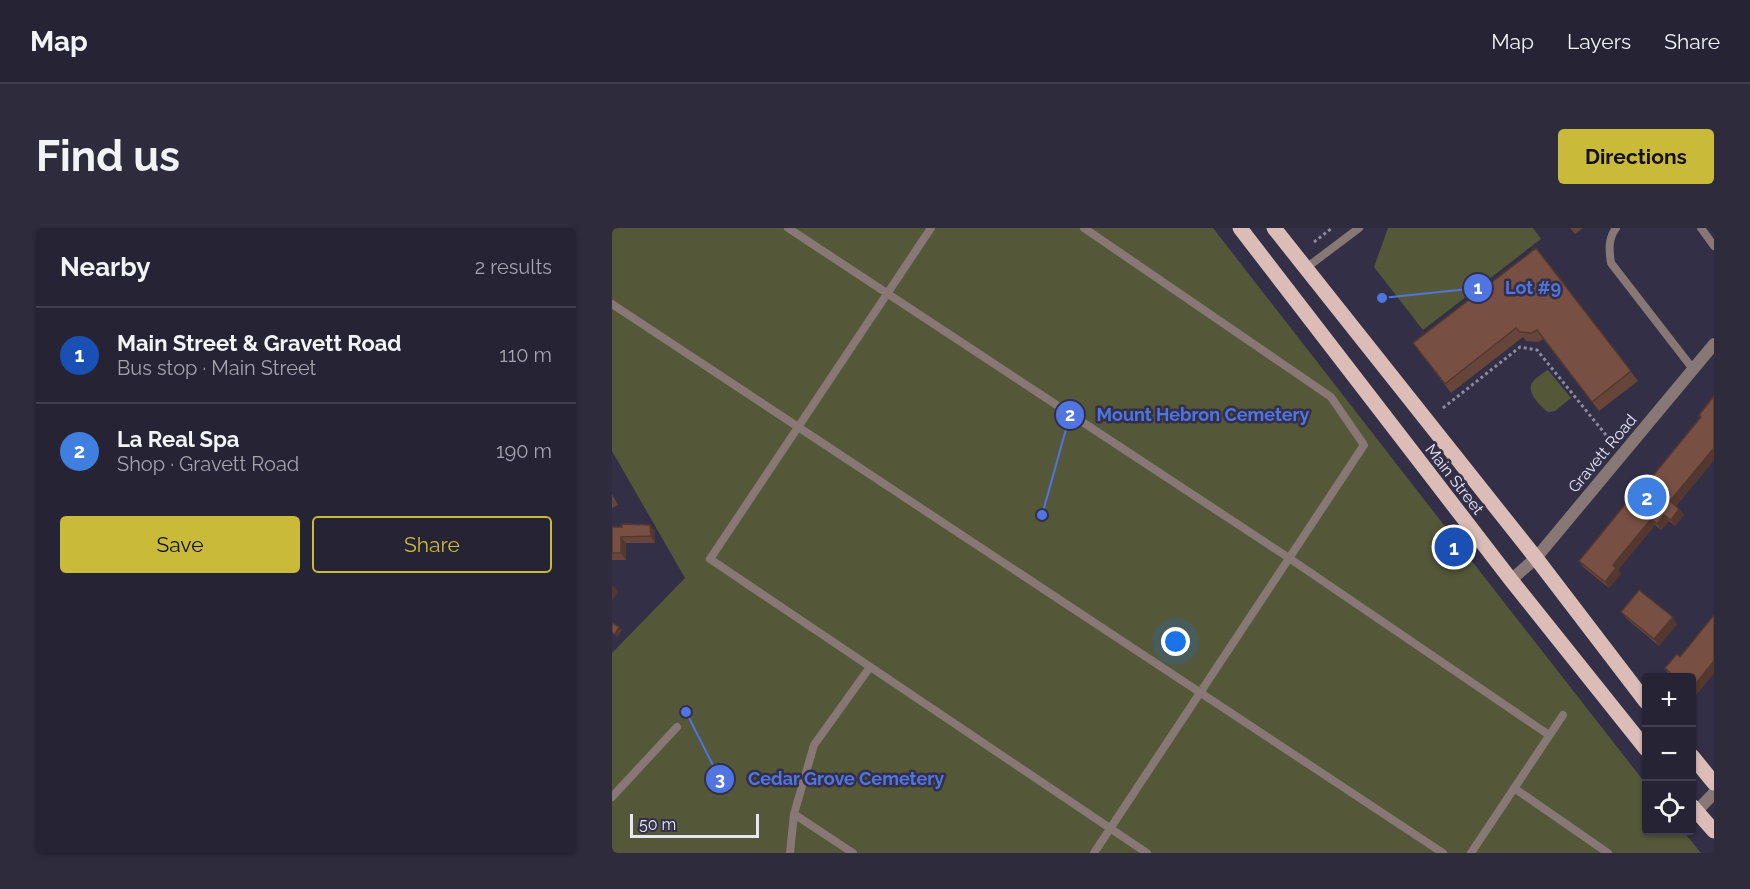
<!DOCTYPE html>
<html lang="en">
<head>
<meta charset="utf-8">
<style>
	:root { --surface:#262335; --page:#2e2b3d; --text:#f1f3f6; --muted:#a4a4ad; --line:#424050; --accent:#caba3a }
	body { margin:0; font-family:Raleway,sans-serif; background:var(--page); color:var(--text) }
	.controls { position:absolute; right:18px; bottom:18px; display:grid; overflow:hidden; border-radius:6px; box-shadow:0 2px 4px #0004 }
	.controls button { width:54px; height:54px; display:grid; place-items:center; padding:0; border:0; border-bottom:2px solid var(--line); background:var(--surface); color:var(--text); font:30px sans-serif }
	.scale { position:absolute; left:18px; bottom:15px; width:129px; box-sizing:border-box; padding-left:6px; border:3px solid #e7e6f6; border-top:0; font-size:16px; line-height:21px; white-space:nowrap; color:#e7e6f6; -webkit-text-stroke:4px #322f47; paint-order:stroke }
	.you { position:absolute; left:564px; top:414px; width:21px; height:21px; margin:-15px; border:4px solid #fff; border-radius:50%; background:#1a73e8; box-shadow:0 0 0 9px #1a73e833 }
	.badge { display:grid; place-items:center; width:39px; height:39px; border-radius:50%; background:var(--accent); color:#fff; font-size:20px; font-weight:700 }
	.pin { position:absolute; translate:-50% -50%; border:3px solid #fff; box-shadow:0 2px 6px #0006 }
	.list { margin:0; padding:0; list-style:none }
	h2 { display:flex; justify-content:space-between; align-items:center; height:78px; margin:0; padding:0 24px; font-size:26px }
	h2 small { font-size:20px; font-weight:400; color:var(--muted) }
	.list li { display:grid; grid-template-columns:39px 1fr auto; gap:18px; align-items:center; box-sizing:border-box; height:96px; padding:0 24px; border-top:2px solid var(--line) }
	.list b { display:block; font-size:22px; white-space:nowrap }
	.list p { margin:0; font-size:20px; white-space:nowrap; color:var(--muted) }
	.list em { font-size:20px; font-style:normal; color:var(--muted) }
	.actions { display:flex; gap:12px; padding:18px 24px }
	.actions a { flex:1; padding:14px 0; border:2px solid var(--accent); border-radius:6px; text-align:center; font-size:21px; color:var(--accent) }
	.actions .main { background:var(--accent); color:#111 }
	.icon { flex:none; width:33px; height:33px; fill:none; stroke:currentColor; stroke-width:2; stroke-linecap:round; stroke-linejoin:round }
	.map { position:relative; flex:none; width:1102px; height:625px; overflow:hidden; border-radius:6px }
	header { display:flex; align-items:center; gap:36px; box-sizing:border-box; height:84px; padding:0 30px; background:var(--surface); border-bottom:2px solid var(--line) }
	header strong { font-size:28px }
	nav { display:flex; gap:33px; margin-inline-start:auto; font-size:21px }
	.intro { display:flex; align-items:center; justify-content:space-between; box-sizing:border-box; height:144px; padding:0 36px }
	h1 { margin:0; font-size:42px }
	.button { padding:15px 27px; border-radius:6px; background:var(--accent); color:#111; font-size:21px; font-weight:700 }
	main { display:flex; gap:36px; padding:0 36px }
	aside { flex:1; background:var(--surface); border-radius:6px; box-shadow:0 2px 4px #0004 }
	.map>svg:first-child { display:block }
</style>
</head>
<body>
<header>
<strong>Map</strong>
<nav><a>Map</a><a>Layers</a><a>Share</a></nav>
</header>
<div class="intro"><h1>Find us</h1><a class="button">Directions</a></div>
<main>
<aside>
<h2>Nearby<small>2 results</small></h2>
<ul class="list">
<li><span class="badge" style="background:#1a4fb4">1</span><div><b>Main Street &amp; Gravett Road</b><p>Bus stop · Main Street</p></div><em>110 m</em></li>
<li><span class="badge" style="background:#3f7fe0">2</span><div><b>La Real Spa</b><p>Shop · Gravett Road</p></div><em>190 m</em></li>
</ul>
<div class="actions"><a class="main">Save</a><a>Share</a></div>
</aside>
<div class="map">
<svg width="1102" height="625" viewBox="0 0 1102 625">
	<rect width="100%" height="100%" fill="#322f47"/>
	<!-- green -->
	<path fill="#545839" d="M0,0h601l290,373 143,183v46l37,1 18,22h-1089v-200l73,-75 -73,-127z
		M776,0h145l8,11 -118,91 -49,-63z
		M936,142l23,28 -16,13 -7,1c-7,-5 -22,-20 -16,-29 3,-5 11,-10 16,-13z"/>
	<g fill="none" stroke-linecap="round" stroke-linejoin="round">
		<!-- path -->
		<path stroke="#8c8a9e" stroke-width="3" stroke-dasharray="3 3" stroke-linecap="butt" d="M702,14l18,-14
			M831,180l77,-61 17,3 73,90"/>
		<!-- service -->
		<path stroke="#877875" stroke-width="8" d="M176,0l501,330 260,177
			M319,0l-221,331 437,294
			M472,0l247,169 33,48 -270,408
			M1004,0c-8,11 -7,22 -5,35l82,106
			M1089,0l13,18
			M694,40l53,-40
			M0,76l831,549
			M902,560l94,65
			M0,569l65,-70
			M182,586l59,39
			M178,625l4,-39 20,-69 56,-78
			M859,625l92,-138"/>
		<!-- minor -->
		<path stroke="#877875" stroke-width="12" d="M899,352l25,-22 178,-214
			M1084,584l18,-19"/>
		<!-- primary -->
		<path stroke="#dbbcb6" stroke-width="15" d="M628,0l271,352 135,169
			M662,0l262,330 110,144
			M1080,528l22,27
			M1080,578l22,25"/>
	</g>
	<!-- wall -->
	<path fill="#67453a" d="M958,0h13l-8,6z
		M924,20l102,133 -39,30 -56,-72 -4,3 -13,-1 -3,-4 -72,56 -38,-50z
		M1102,168v64l-38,46 3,3 5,6 -9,11 -6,-5 -8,9 -6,-5 -37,45 3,4 -12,14 -26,-21 -4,-6 68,-78 53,-65 -1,-3z
		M0,266l6,11 -6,3z
		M0,299l43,4v12h-29v17h-14z
		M1009,384l56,12 -18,22 -33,-28z
		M1102,387v58l-19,23 -3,-3v-15h-19l-4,-3 -4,-7 15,-11z"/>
	<!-- shaded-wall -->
	<path fill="#54382f" d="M1102,220v12l-40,48 -4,-7z
		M1067,281l5,6 -9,11 -4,-6z
		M1052,287l5,6 -8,9 -4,-6z
		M1039,291l4,6 -37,45 3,4 -12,14 -4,-6 8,-17z
		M38,297l5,6v12l-4,-7z
		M9,309l5,6v17l-5,-7z
		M1,357l5,7 -6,9v-13z
		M1061,389l4,7 -18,22 -5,-7z
		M7,399l3,3 -5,8 -2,-4z
		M1102,433v12l-19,23 -3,-6v-2z"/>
	<!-- building -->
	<path fill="#785043" stroke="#54382f" stroke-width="1.5" d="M924,20l95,123 -39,31 -55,-72 -5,3 -12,-1 -4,-4 -71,56 -32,-41z
		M1102,168v52l-44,53 9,8 -8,11 -7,-5 -7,9 -6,-5 -38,46 3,3 -11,14 -26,-21 66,-81 2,3 54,-66 -2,-2z
		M10,296l28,1 1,11 -30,1v16h-9v-26h10z
		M1027,362l34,27 -19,22 -33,-27z
		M1102,387v46l-22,27v-10h-16l-11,-10 12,-14 3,3z
		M0,395l7,4 -4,7 -3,-1z"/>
	<g text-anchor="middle" stroke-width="5" stroke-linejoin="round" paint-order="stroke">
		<!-- street labels -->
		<g font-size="16" fill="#e7e6f6" stroke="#322f47">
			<text transform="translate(990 225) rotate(-50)" y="6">Gravett Road</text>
			<text transform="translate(843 251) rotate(52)" y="6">Main Street</text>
		</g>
	</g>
	<!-- callouts -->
	<path fill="none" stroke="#5074e0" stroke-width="2" d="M770 70L866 60M430 287L458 187M74 484L108 551"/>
	<g fill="#5074e0" stroke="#322f47" stroke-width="2">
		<circle cx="770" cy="70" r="6"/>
		<circle cx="430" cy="287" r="6"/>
		<circle cx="74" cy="484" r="6"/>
		<circle cx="866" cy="60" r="15"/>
		<circle cx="458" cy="187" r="15"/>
		<circle cx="108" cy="551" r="15"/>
	</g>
	<g font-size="18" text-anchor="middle" font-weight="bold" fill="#fff">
		<text x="866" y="66">1</text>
		<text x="458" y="193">2</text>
		<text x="108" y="557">3</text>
	</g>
	<g font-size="18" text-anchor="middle" font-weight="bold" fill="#5074e0" stroke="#322f47" stroke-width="5" stroke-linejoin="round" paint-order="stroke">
		<text x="921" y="66">Lot #9</text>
		<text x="591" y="193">Mount Hebron Cemetery</text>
		<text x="234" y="557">Cedar Grove Cemetery</text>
	</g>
</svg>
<div class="controls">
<button>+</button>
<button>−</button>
<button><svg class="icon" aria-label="locate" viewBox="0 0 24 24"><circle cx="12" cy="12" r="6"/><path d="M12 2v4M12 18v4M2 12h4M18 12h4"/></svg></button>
</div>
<div class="scale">50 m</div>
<div class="you"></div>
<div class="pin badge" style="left:842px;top:319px;background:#1a4fb4">1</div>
<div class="pin badge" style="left:1035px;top:269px;background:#3f7fe0">2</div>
</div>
</main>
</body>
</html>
